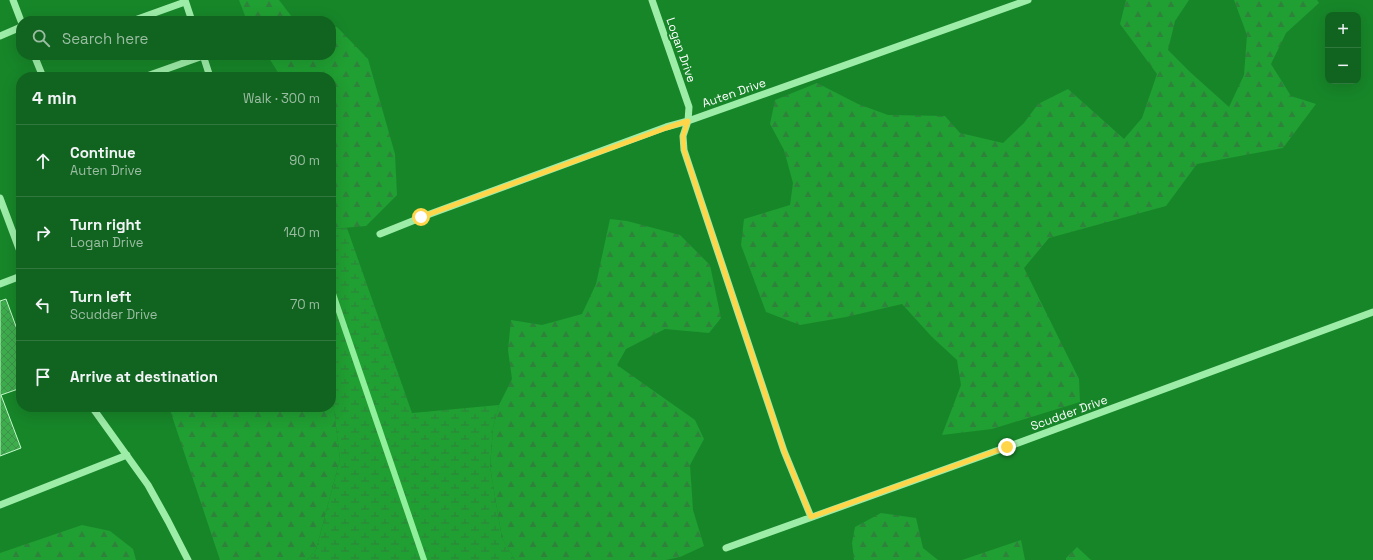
<!DOCTYPE html>
<html lang="en">
<head>
<meta charset="utf-8">
<style>
	:root { --surface:#11641f; --page:#1e6d2c; --text:#f1f3f6; --muted:#9cbda4; --line:#30783d }
	body { margin:0; font-family:"Space Grotesk",sans-serif; background:var(--page); color:var(--text) }
	.controls { position:absolute; right:12px; top:12px; display:grid; overflow:hidden; border-radius:8px; box-shadow:0 4px 16px #0002 }
	.controls button { width:36px; height:36px; display:grid; place-items:center; padding:0; border:0; border-bottom:1px solid var(--line); background:var(--surface); color:var(--text); font:20px sans-serif }
	.stop { position:absolute; width:12px; height:12px; margin:-9px; border:3px solid #ffd54a; border-radius:50%; background:#fff }
	.stop.end { background:#ffd54a; border-color:#fff; box-shadow:0 1px 4px #0008 }
	.list { margin:0; padding:0; list-style:none }
	h2 { display:flex; justify-content:space-between; align-items:center; height:52px; margin:0; padding:0 16px; font-size:17px }
	h2 small { font-size:13px; font-weight:400; color:var(--muted) }
	.list li { display:grid; grid-template-columns:26px 1fr auto; gap:12px; align-items:center; box-sizing:border-box; height:72px; padding:0 16px; border-top:1px solid var(--line) }
	.list b { display:block; font-size:15px; white-space:nowrap }
	.list p { margin:0; font-size:13px; white-space:nowrap; color:var(--muted) }
	.list em { font-size:13px; font-style:normal; color:var(--muted) }
	.icon { flex:none; width:22px; height:22px; fill:none; stroke:currentColor; stroke-width:2; stroke-linecap:round; stroke-linejoin:round }
	.map { position:relative; flex:none; width:1373px; height:560px; overflow:hidden }
	.search { position:absolute; background:var(--surface); box-shadow:0 4px 16px #0002; left:16px; top:16px; width:320px; height:44px; display:flex; align-items:center; gap:10px; box-sizing:border-box; padding:0 14px; border-radius:16px; color:var(--muted); font-size:15px }
	.panel { position:absolute; background:var(--surface); box-shadow:0 4px 16px #0002; left:16px; top:72px; width:320px; height:340px; border-radius:16px }
	.map>svg:first-child { display:block }
</style>
</head>
<body>
<div class="map">
<svg width="1373" height="560" viewBox="0 0 1373 560">
	<defs>
		<pattern id="forest-firs" width="22" height="20" patternUnits="userSpaceOnUse"><rect width="22" height="20" fill="#209f32"/><path d="M5 1l3.5 6h-7zM16 11l3.5 6h-7z" fill="#2f823b"/></pattern>
		<pattern id="wetland-marsh" width="20" height="14" patternUnits="userSpaceOnUse"><rect width="20" height="14" fill="#209f32"/><path d="M1 5h8M5 5V1M11 12h8M15 12V8" fill="none" stroke="#2f823b"/></pattern>
		<pattern id="building-cross-hatch" width="8" height="8" patternUnits="userSpaceOnUse"><rect width="8" height="8" fill="#3cae4c"/><path d="M0 0l8 8M0 8l8-8" fill="none" stroke="#41914c"/></pattern>
	</defs>
	<rect width="100%" height="100%" fill="#178629"/>
	<!-- forest -->
	<path fill="url(#forest-firs)" d="M239,0h40l16,21h-48z
		M1126,0h63l-14,21 -7,29 22,22 39,35 15,-32 3,-40 -13,-35h83l2,3 -33,30 -15,31 20,32 25,8 -33,44 -86,16 -31,42 -117,32 -25,30 55,111 1,23 -88,27 -50,6 19,-50 -4,-25 -25,-23 -30,-33 -56,13 -46,8 -34,-13 -25,-67 3,-26 46,-14 3,-22 -9,-33 -14,-26 5,-24 42,-17 41,21 30,11 57,1 15,17 43,10 21,-20 14,-19 30,-15 56,50 18,-21 15,-44 -37,-50z
		M331,26l6,1 31,32 27,95 2,41 -31,31 -35,3v-152h-50l-14,-22h64z
		M610,219l17,2 53,14 30,30 11,53 -12,15 -44,-4 -39,20 -9,16 78,55 9,19 -14,26 3,45 11,36 -24,11 -14,3h-151l-13,-22 -12,-71 3,-39 6,-23 13,-26 -4,-29 3,-30 31,5 40,-11 14,-30z
		M331,385l9,74 -24,91 -9,10h-87l-51,-153h162z
		M881,513l35,5 7,30 15,12h-84l-2,-17 3,-16z
		M82,525l28,6 23,18 3,11h-136v-7z
		M1021,540l4,20h-63z
		M1077,547l14,13h-25v-2z"/>
	<!-- wetland -->
	<path fill="url(#wetland-marsh)" d="M347,228l65,185 87,-8 -6,23 -3,39 12,71 13,22h-208l9,-10 24,-91 -9,-74v-156z"/>
	<g fill="none" stroke-linecap="round" stroke-linejoin="round">
		<!-- stream -->
		<path stroke="#90f09c" stroke-width="6" d="M331,288l93,272"/>
	</g>
	<!-- building -->
	<path fill="url(#building-cross-hatch)" stroke="#c3faca" d="M6,299l15,41v48l-20,7 20,53 -21,8v-155z"/>
	<g fill="none" stroke-linecap="round" stroke-linejoin="round">
		<!-- minor -->
		<path stroke="#9deda8" stroke-width="7" d="M13,0l8,21
			M185,0l7,21
			M652,0l37,107 -1,14 -5,15 1,14 100,301 27,66
			M132,21l53,-19
			M0,36l21,-9
			M34,55l9,22
			M203,55l7,22
			M144,77l59,-21
			M0,198l21,56
			M380,234l50,-20 236,-87 22,-6 340,-121
			M0,284l21,-8
			M92,407l56,78 20,36 20,39
			M0,505l127,-50
			M726,548l281,-101 366,-135"/>
	</g>
	<g fill="none" stroke-linecap="round" stroke-linejoin="round">
		<!-- route -->
		<path stroke="#ffd54a" stroke-width="5" d="M421,217l245,-89 22,-7 -5,15 1,14 100,301 27,66 196,-70"/>
	</g>
	<g text-anchor="middle" stroke-width="4" stroke-linejoin="round" paint-order="stroke">
		<!-- street labels -->
		<g font-size="12" fill="#fff" stroke="#178629">
			<text transform="translate(681 50) rotate(71)" y="4">Logan Drive</text>
			<text transform="translate(734 93) rotate(-19)" y="4">Auten Drive</text>
			<text transform="translate(1069 413) rotate(-20)" y="4">Scudder Drive</text>
		</g>
	</g>
</svg>
<div class="controls">
<button>+</button>
<button>−</button>
</div>
<div class="stop" style="left:421px;top:217px"></div>
<div class="stop end" style="left:1007px;top:447px"></div>
<div class="search"><svg class="icon" aria-label="search" viewBox="0 0 24 24"><circle cx="10" cy="10" r="6"/><path d="M15 15l6 6"/></svg>Search here</div>
<section class="panel">
<h2>4 min<small>Walk · 300 m</small></h2>
<ul class="list">
<li><svg class="icon" aria-label="ahead" viewBox="0 0 24 24"><path d="M12 20V5M6 11l6-6 6 6"/></svg><div><b>Continue</b><p>Auten Drive</p></div><em>90 m</em></li>
<li><svg class="icon" aria-label="right" viewBox="0 0 24 24"><path d="M7 20v-9h11M14 6l5 5-5 5"/></svg><div><b>Turn right</b><p>Logan Drive</p></div><em>140 m</em></li>
<li><svg class="icon" aria-label="left" viewBox="0 0 24 24"><path d="M17 20v-9H6M10 6l-5 5 5 5"/></svg><div><b>Turn left</b><p>Scudder Drive</p></div><em>70 m</em></li>
<li><svg class="icon" aria-label="arrive" viewBox="0 0 24 24"><path d="M6 21V4h12l-3 4 3 4H6"/></svg><div><b>Arrive at destination</b></div></li>
</ul>
</section>
</div>
</body>
</html>
